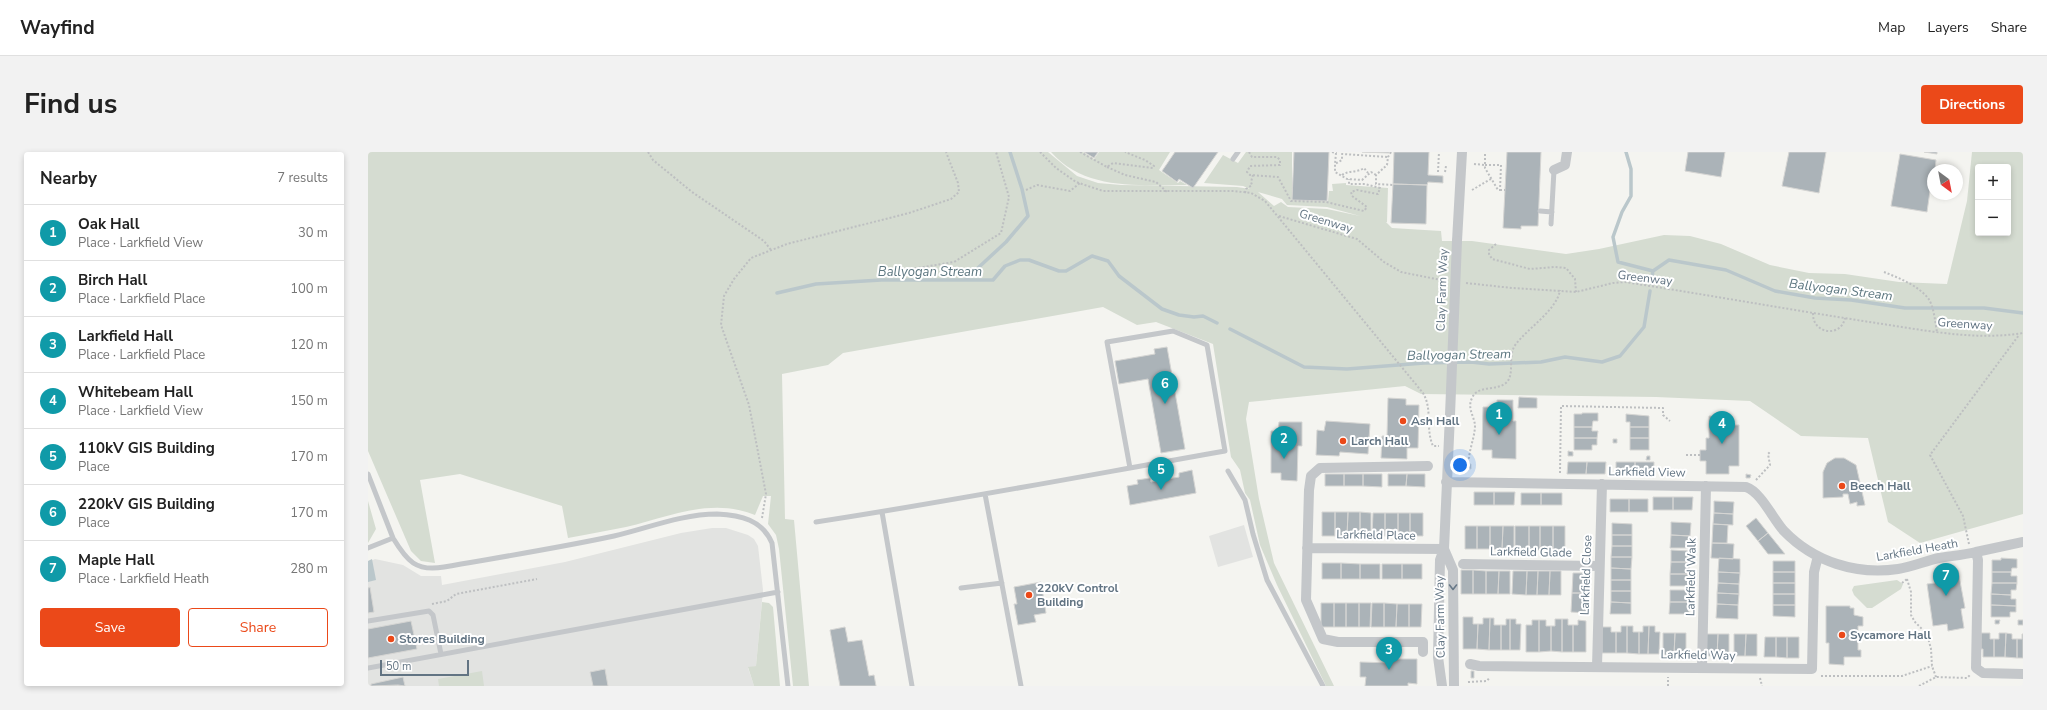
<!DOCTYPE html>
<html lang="en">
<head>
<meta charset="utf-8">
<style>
	:root { --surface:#fff; --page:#f2f2f2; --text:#222; --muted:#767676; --line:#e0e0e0; --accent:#eb4919 }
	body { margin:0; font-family:"Nunito Sans",sans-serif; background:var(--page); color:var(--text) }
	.controls { position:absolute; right:12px; top:12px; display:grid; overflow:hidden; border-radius:4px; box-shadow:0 2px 6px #0003 }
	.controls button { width:36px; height:36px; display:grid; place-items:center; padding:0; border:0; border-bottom:1px solid var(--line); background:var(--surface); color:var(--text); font:20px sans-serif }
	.compass { position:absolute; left:1559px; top:12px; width:36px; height:36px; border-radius:50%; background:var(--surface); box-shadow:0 2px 6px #0003; rotate:148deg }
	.scale { position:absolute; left:12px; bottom:10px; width:89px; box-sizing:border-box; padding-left:4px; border:2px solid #627483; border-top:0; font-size:11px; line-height:14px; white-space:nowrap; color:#627483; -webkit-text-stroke:3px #fff; paint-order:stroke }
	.you { position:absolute; left:1092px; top:313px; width:14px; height:14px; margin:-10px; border:3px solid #fff; border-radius:50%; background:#1a73e8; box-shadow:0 0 0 6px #1a73e833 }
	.badge { display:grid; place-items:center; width:26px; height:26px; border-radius:50%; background:var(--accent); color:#fff; font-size:13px; font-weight:700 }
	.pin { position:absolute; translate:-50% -33px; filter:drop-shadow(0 1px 2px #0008) }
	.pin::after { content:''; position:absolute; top:21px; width:14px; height:12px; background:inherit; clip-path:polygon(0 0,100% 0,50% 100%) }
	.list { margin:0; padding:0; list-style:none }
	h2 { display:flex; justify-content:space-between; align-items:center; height:52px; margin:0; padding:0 16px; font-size:17px }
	h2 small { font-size:13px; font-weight:400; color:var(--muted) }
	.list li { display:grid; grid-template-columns:26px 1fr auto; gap:12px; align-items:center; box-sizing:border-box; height:56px; padding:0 16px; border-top:1px solid var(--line) }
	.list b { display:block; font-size:15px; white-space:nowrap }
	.list p { margin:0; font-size:13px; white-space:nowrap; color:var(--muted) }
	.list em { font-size:13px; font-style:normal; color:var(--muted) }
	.actions { display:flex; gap:8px; padding:12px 16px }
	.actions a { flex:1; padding:9px 0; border:1px solid var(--accent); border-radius:4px; text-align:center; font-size:14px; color:var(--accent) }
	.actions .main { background:var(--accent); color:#fff }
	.map { position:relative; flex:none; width:1655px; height:534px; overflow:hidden; border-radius:4px }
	header { display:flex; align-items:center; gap:24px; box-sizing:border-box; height:56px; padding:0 20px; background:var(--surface); border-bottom:1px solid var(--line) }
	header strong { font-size:19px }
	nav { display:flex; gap:22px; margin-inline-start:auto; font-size:14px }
	.intro { display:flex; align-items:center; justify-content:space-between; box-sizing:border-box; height:96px; padding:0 24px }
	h1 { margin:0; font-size:28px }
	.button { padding:10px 18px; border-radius:4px; background:var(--accent); color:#fff; font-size:14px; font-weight:700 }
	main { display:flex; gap:24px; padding:0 24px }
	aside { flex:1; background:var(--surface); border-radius:4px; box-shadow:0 2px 6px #0003 }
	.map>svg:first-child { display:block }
</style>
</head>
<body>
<header>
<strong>Wayfind</strong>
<nav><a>Map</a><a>Layers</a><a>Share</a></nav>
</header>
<div class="intro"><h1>Find us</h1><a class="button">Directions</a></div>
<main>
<aside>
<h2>Nearby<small>7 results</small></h2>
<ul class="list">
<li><span class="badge" style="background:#0f9aa8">1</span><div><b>Oak Hall</b><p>Place · Larkfield View</p></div><em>30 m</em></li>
<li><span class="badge" style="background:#0f9aa8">2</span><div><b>Birch Hall</b><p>Place · Larkfield Place</p></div><em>100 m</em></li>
<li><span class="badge" style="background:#0f9aa8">3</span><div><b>Larkfield Hall</b><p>Place · Larkfield Place</p></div><em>120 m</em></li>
<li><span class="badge" style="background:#0f9aa8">4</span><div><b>Whitebeam Hall</b><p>Place · Larkfield View</p></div><em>150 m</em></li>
<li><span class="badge" style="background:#0f9aa8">5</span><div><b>110kV GIS Building</b><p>Place</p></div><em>170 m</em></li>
<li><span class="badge" style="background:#0f9aa8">6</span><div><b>220kV GIS Building</b><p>Place</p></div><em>170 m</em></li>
<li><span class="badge" style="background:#0f9aa8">7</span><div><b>Maple Hall</b><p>Place · Larkfield Heath</p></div><em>280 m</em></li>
</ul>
<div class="actions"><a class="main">Save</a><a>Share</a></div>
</aside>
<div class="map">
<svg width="1655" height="534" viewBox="0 0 1655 534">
	<rect width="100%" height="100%" fill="#f4f4f0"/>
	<!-- built -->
	<path fill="#e2e3e1" d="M876,373l9,32 -35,10 -9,-31z
		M344,376h14l22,7 6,4 4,7 5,44 -7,76 -8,2 6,18h-386v-124l7,-3 28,6 18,11h20l1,9 123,-23 116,-29z"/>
	<!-- green -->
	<path fill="#d5dcd1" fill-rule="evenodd" d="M0,0h680l29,24 21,7 23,2 116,2 13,2 -7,-3 -39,-3 19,-28 15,8 8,-11h46v48l36,1 1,-10h4l-1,-7 14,-1v2l42,3 -1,34h-1l6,6 49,3 1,10h30l94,13 33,-5 65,-14 26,1 31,8 49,21 39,8 36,1 54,8 48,2 20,-83 5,-49h51v362l-103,29 -32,-21 -20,-84 -67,-2 -51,-35 -94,-4 -235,-3 -16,-8 -156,16 -3,17 13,80 15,64 60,123h-8l-49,-101 -17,-40 -10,-45 -5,-7 -5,-23 -9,-13 -18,-113 -57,-22 -19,3 -34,-18 -260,46 -15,12 -46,9 3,145 9,1 15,166h-16l-14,-137 -3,-14 -8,-11 3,-28h-8l-8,19c-44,-18 -86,2 -129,12 -19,4 -38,7 -58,11l-6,-32 -102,-32 -40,6 15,83 -14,-2 -10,-10 -43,-100zM1610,15h30v66h-30zM890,40l24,7 5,6 40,2 33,9 -33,-7 -39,-2 -7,-5 -7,4z
		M683,0h32l11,7 5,-7h71l-11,18 19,13 2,-2 7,4c-47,0 -102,6 -136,-33z
		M0,349l8,28 -8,14z
		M1529,428l6,4 -2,5 -29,19h-5l-13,-13 -2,-5 2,-4z
		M394,450l7,1 4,4 7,79h-26l-6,-19 8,-1z
		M114,519l2,15h-45l-1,-7z"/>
	<!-- water -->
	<path fill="#bac7cb" d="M4,407l4,21 -8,2v-21z"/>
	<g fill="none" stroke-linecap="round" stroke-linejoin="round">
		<!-- stream -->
		<path stroke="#bac7cb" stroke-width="3.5" d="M1258,0l5,17v27l-9,16 -9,25 5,25 35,9
			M598,127l40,-37 22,-26 -6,-27 -12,-37
			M1283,131l2,-12 16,-11 57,10 49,21 40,7 36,2 54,8h79l39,5
			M409,141l39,-9 65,-4h112l12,-14 15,-6h9l30,11h7l26,-15 16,5 11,15 43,33 17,6 15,2 9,-1 14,7
			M862,177l74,38 43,2 77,-6 47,-1 18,2 52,-2 24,-5 37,5 18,-6 24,-29 6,-36"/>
	</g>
	<!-- building -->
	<path fill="#abb3b8" stroke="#d5d5d3" d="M716,0h14l-4,6z
		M807,0h43l-25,36 -14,-9 -2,3 -15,-11z
		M926,0h35l-2,49 -35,-1z
		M994,0h27v1z
		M1026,0h35l-1,23 15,1v7l-15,-1 -1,3 -34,-1z
		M1139,0h34l-3,74h-17v3l-18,-1z
		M1320,0h37l-4,25 -36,-6z
		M1421,0h37l-7,41 -37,-7z
		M1556,0h13v2z
		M1532,2l36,6 -1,10h-2l-6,42 -36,-6z
		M1025,32l34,1 -1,39 -35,-1z
		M799,195l18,102 -24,4 -13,-74 -29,5 -4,-23 40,-7 -1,-5z
		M1151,245l18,1v10h-19z
		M1020,246l18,1v6h13l-1,43h-11v11l-26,-1 1,-22h5z
		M1129,248h16v21h3v38l-24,-1v-8h-10l1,-43h14z
		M1214,261h16v8h-5l-1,6h-18v-13h8z
		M1258,262l23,2v11h-19v-5h-4z
		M1341,264h16v9h14v41h-10v8h-23v-13h-6v-11h6v-12h3z
		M958,269l44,3 -2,30 -28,-2 -1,4 -23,-1 1,-25 7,1z
		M911,270h23v24h-4l-1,35 -16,-1v-7h-10v-42h7z
		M1206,275h18v4h6l-1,7h-23z
		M1262,275h19v11h-19z
		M1206,286h23v7h-5v5h-18z
		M1262,286h19v12h-19z
		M1245,287h4v4h-4z
		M1200,299l5,1v4h-5z
		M1279,304h3v4h-4z
		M1467,306h9l12,7 9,40 -8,1v-4l-7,2 -2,-10h-5v3l-20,1v-26l4,-9z
		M1200,310h19l-1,12h-19z
		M1219,310h19l-1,12h-19z
		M1248,310h19v13h-19z
		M1267,310h19v13h-19z
		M1100,312h3v5l-4,-1z
		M824,318l4,23 -66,12 -3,-19 11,-2 -1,-4 13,-2 1,4 28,-5v-4z
		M957,322h19v12h-19z
		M976,322h19v12h-19z
		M995,322h19v13l-19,-1z
		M1020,322h19l-1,12h-18z
		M1039,322h18v13l-19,-1z
		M1378,322l5,1 -1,3h-4z
		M1106,340h20v13h-20z
		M1126,340h21l-1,13h-20z
		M1153,341h20v12h-20z
		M1173,341h21v12h-21z
		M1285,345h20v13h-20z
		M1305,345h20l-1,13h-19z
		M1242,347h19v13h-19z
		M1261,347h19v13h-19z
		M1346,349l20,1 -1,12 -19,-1z
		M954,360h13v24h-13z
		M967,360h13l-1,24h-12z
		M980,360h12v24h-13z
		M992,360l11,1v23h-11z
		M1005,361h12v23h-13z
		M1017,361h13v23h-13z
		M1030,361h12v23h-12z
		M1042,361h13v23h-13z
		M1346,361l19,1v11l-20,-1z
		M1388,366l12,15 -10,8 -12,-15z
		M1303,370l20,1 -1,13 -19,-1z
		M1244,371l20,1v11h-20z
		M1345,372l15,1 -1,18h-15z
		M1097,374h12v23h-12z
		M1109,374h13v23h-13z
		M1122,374h13l-1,24 -12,-1z
		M1135,374h11v24h-12z
		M1147,374h14v24h-14z
		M1161,374h11v24h-11z
		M1172,374h13v24h-13z
		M1185,374h12v24h-12z
		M1400,381l17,21h-17l-10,-13z
		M1244,383h20v11h-20z
		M1303,383l19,1v12h-20z
		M1344,391l22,1 -1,15 -22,-1z
		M1244,394h20v11h-21z
		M1303,398l19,1v11h-19z
		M1243,405h21l-1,12 -20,-1z
		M1351,406l21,1v14l-22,-1z
		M1633,406l16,1v9h-5l-1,4h-19v-12h9z
		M1405,409h22v11h-22z
		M1303,410h19l-1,12h-19z
		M954,411h19v16h-19z
		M973,411l19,1v15h-19z
		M992,412h20v15h-20z
		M1014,412h20v15h-20z
		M1034,412h20v15h-20z
		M1243,416l20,1v11h-20z
		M1093,418h12v24h-12z
		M1105,418l13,1v23h-13z
		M1590,418l7,38 -4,1 3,19 -16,3 -1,-7 -14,2 -6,-42 8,-1 -1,-10z
		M1118,419h13l-1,23h-12z
		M1131,419h11v23h-12z
		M1145,419h14l-1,24 -14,-1z
		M1159,419h11l-1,24h-11z
		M1170,419h12l-1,24h-12z
		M1182,419h11v24h-12z
		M1350,420l22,1 -1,11 -21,-1z
		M1405,420h22v11h-22z
		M1624,420h19v4h6v7h-25z
		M1205,421h16l-1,20h-16z
		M1302,422h19v12h-19z
		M1243,428h20v11h-20z
		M673,430l5,31 -12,2 2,7 -18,3 -4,-21h3l-3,-17z
		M1350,431l21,1v10l-22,-1z
		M1405,431h22v11h-22z
		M1624,431h25l-1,7h-5v5l-20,-1z
		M2,435l4,25 -6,1v-25z
		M1302,438h19v12h-19z
		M1243,439h20v12l-20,-1z
		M1204,441h16l-1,20 -16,-1z
		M1349,441l22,1 -1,11 -21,-1z
		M1405,442h22v11h-22z
		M1623,442l20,1v4h5v7l-25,-1z
		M1243,450l20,1v11h-21z
		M1302,450h19v12h-20z
		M953,451h13v24h-13z
		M966,451h12v24h-12z
		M978,451h13v24h-13z
		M991,451h12l-1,24h-11z
		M1004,451h12v24h-13z
		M1016,451l13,1 -1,23h-12z
		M1029,452h12v23h-13z
		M1041,452h13l-1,23h-12z
		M1349,452l21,1v14l-22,-1z
		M1405,453h22v12l-22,-1z
		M1623,453l25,1v6h-6v5h-19z
		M1458,454h24v2h4v7l9,2v9h-5v24h3v7h-17v8l-15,-1v-21h-3z
		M1095,465h10v7h5l-1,25h-14z
		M1115,466h7l-1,32 -12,-1 1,-25h5z
		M1122,466h4v7h7v25h-12z
		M1138,467h4v31h-9v-25h5z
		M1142,467h6v5h5l-1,26h-10z
		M1187,467h7v33l-11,-1v-25h4z
		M1194,467h6v6h5v27h-11z
		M1164,468h7v32h-13v-27h6z
		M1171,468h7v6h5v25l-12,1z
		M1210,468l8,1v31h-13v-27h5z
		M1627,468h5l-1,4h-4z
		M1650,468h5v5h-5z
		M43,469l6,28 -49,9v-29z
		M1253,474h6v27h-11v-21h5z
		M1259,474h6v6h6v22l-12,-1z
		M1275,474h6l-1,28h-9v-22h4z
		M1281,474h6v6h5l-1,22h-11z
		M477,475l3,15 14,-2 7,36 5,-1 2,11h-36l-10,-56z
		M1234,475h9v5h5v21h-14z
		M1295,481h12l-1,22h-11z
		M1307,481h11v22h-12z
		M1613,481h9v6h4v18h-11v-8h-2z
		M1631,481h7l-1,24h-11v-18h5z
		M1638,481l6,1v5h5v19l-12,-1z
		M1338,482h12l-1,22h-11z
		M1350,482h11v22h-12z
		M1366,482h12l-1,22h-11z
		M1378,482h11v22h-12z
		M1654,482h1v24h-6v-19h5z
		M1397,485h11v20h-12z
		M1408,485h11v21l-11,-1z
		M1419,485h12v21h-12z
		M1024,507h25v25l-9,-1v3h-43l1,-9h-6v-15l32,1z
		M237,517l3,17h-15l-3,-14z
		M1103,519h3v7h-3z
		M35,525l2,9 -7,-1 -27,1v-2z"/>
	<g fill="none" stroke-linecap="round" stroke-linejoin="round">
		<!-- path -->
		<path stroke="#bdbfc1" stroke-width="2" stroke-dasharray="2 2" stroke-linecap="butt" d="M280,0l5,8 39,32 72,49 7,9
			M672,0l16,16 20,14 27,9h131l17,2 14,8 158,192c10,17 2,35 10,53h6
			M712,0l27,15 6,-4 40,5 1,-2 -9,-6 -20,-8
			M881,0l3,5h25l3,3v5l-30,1 -3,6 3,3 28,2 13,24 35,1 38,9 3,-4 -15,-11 -1,-4 6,-2 21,4 2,-6 -15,-4h-16v-5
			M964,0l4,1 -1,11
			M1023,0l-3,5 -1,8 -11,10v9l17,1
			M1106,12l11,1v-13
			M1117,13h16l-1,25h-2l-13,-22z
			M739,15l18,8 31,7 11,10
			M1070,20l1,-20
			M1077,20l1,-6
			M974,23c7,-5 15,-2 22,-7l4,5
			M1008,23l-5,-3 -9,8 -15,-1 -12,-7v-8l7,-4v-6l46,3
			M658,38l11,-5 33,6 10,-8
			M1104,38l19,-11
			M1132,38h5
			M877,41l1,-4 6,-4 -1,-3 2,-7
			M911,64l78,23 27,23 17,10 45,9
			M1128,92l-7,6v4l3,5 38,10 25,-2 11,1 9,11 1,13
			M531,119l55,-9 47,-29 8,-36 -13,-45
			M1516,120c15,6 33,13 44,26 6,8 7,24 9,34
			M1098,131l46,5 64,4 37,-9 12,-1c83,13 167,28 251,41 48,7 98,18 147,10
			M1445,161c-1,21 28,25 32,5
			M1318,303h14
			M1096,306h5c1,-11 6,-22 6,-33 -1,-9 -8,-17 -3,-27 6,-14 25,-6 35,-16 8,-9 0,-27 9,-38 12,-16 41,-34 44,-54
			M1090,314h7
			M1192,321l1,-67 102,2v7l7,6
			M1388,328l14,-15 -2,-11 3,-3
			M394,366l4,-24 -17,-89 -28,-80 3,-29 10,-17 17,-21 36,-14 122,-31 42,-14 8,-7 -1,-9 -12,-31
			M1601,392l-6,-28 -33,-61 89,-120
			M1539,427l4,13v23l4,7 12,12 4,15 1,17 4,11
			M1534,431l5,-4
			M64,452l15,-3 9,-7 81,-15
			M1453,524h81l30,-10
			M1392,526l2,8
			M1100,530l19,-1 3,-4
			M1300,534v-9
			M1551,534l17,-9 31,1 3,-3"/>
		<!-- service -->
		<path stroke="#c4c7ca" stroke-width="5" d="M865,7l5,-7
			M1172,59l12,1
			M1183,72l3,-54
			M860,319l17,29 8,34 14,46 56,106
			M0,322l25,64c14,23 23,34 51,29 57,-10 114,-19 170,-31 34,-8 68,-22 103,-22 24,1 45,6 55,29l16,143
			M617,342l36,192
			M514,360l30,174
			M448,370c137,-21 273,-47 409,-71l-18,-106 -34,-14 -66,11 23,126
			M0,396l25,-10
			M593,436l41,-5
			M0,469l61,-10 4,4 8,39
			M0,516l410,-76"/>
		<!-- minor -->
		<path stroke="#c4c7ca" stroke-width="10" d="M1186,18l11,-5 2,-13
			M1089,89l5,-89
			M1078,330l300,5c15,5 27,32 38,44 30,31 72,44 114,38 14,-2 27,-8 41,-11 12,-2 24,-3 37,-6l2,8 -2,108 7,5 40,1
			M939,396l137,1
			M1076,397l9,21 1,116
			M1608,400l47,-10
			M1095,412l136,2
			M1055,500v-10h-85l-15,-3 -17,-39 3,-110 2,-14 9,-8 108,-2
			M1102,512l9,2 333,3 2,-97 4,-16
			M1229,515l5,-183
			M1334,516l4,-182
			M1074,534l-4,-29 2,-97 4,-11 6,-134"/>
		<!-- minor-bridge -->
		<path stroke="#c4c7ca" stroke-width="10" d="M1082,263l7,-174"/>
	</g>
	<!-- one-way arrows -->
	<defs><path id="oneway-chevron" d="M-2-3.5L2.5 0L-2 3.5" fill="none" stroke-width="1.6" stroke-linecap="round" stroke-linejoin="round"/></defs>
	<use stroke="#677887" href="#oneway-chevron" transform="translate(1085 435) rotate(90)"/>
	<!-- markers -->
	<g fill="#eb4919" stroke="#fff" stroke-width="1.5">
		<circle cx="1035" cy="269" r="4"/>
		<circle cx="975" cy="289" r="4"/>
		<circle cx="1474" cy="334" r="4"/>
		<circle cx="661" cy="443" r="4"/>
		<circle cx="1474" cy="483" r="4"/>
		<circle cx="23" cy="487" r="4"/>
	</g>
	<g text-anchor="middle" stroke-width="4" stroke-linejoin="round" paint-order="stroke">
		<!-- street labels -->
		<g font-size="12" fill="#627483" stroke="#fff">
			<text transform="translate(958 69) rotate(17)" y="4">Greenway</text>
			<text transform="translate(1277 126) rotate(7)" y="4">Greenway</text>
			<text transform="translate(1074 138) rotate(-88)" y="4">Clay Farm Way</text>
			<text transform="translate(1597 172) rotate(4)" y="4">Greenway</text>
			<text transform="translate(1279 320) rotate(1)" y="4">Larkfield View</text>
			<text transform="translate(1008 383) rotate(1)" y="4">Larkfield Place</text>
			<text transform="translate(1549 398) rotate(-10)" y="4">Larkfield Heath</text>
			<text transform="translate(1163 400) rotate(1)" y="4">Larkfield Glade</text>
			<text transform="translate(1218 423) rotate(-88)" y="4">Larkfield Close</text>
			<text transform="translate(1323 425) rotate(-89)" y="4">Larkfield Walk</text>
			<text transform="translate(1072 465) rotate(-91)" y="4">Clay Farm Way</text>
			<text transform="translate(1330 503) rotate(1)" y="4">Larkfield Way</text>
		</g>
		<!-- poi labels -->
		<g font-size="12" font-weight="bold" fill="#627483" stroke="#fff" text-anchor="start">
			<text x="1043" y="273">Ash Hall</text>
			<text x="983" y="293">Larch Hall</text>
			<text x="1482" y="338">Beech Hall</text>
			<text x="669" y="440">220kV Control<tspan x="669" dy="14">Building</tspan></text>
			<text x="1482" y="487">Sycamore Hall</text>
			<text x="31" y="491">Stores Building</text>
		</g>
		<!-- water labels -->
		<g font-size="13" font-style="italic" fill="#5d7780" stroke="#fff">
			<text x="562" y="124">Ballyogan Stream</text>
			<text transform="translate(1473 137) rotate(7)" y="5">Ballyogan Stream</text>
			<text transform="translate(1091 202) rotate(-1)" y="5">Ballyogan Stream</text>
		</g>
	</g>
</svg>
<div class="controls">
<button>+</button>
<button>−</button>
</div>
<svg class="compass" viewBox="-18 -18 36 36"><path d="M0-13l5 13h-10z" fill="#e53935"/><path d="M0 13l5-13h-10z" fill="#767676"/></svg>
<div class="scale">50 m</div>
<div class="you"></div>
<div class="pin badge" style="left:1131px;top:283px;background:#0f9aa8">1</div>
<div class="pin badge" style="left:916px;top:307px;background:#0f9aa8">2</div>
<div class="pin badge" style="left:1021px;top:518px;background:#0f9aa8">3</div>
<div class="pin badge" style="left:1354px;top:292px;background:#0f9aa8">4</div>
<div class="pin badge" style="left:793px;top:338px;background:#0f9aa8">5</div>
<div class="pin badge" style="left:797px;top:252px;background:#0f9aa8">6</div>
<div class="pin badge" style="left:1578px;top:444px;background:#0f9aa8">7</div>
</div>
</main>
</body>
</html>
